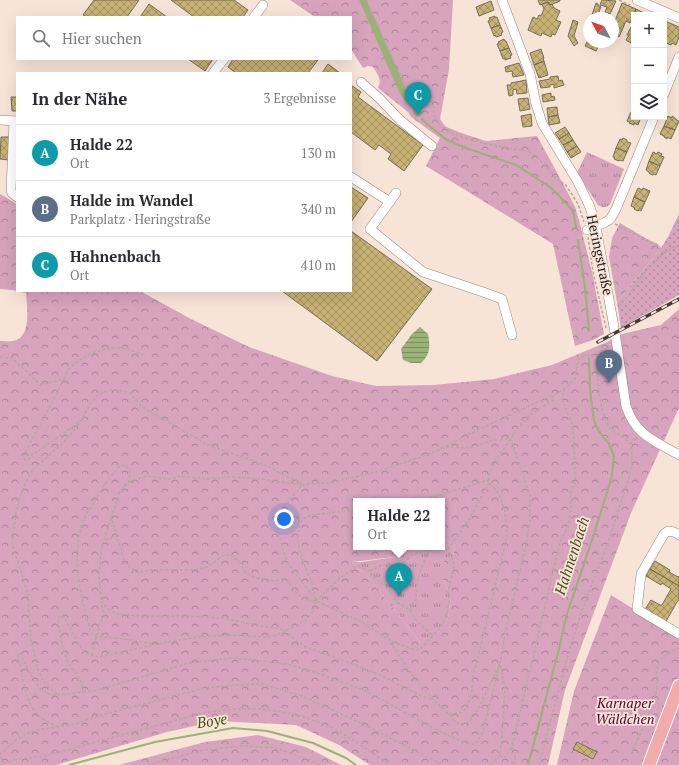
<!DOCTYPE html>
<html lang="de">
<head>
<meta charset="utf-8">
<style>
	:root { --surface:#fff; --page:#f7f7f7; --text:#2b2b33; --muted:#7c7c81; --line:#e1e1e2; --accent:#ea580c }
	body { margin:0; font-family:"PT Serif",serif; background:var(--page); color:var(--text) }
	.controls { position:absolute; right:12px; top:12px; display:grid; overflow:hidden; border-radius:0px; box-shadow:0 4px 16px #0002 }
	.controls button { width:36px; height:36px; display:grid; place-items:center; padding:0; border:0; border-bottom:1px solid var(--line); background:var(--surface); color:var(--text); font:20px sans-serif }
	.compass { position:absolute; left:583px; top:12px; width:36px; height:36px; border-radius:50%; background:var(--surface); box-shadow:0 4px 16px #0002; rotate:311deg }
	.you { position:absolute; left:284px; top:519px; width:14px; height:14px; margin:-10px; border:3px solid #fff; border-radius:50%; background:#1a73e8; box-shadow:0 0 0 6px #1a73e833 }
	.badge { display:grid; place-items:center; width:26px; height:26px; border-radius:50%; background:var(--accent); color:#fff; font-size:13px; font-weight:700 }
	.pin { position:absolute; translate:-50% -33px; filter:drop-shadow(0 1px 2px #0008) }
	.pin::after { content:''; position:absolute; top:21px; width:14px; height:12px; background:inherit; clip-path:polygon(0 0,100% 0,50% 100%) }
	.popup { position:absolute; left:353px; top:498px; width:92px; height:52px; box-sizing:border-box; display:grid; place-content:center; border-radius:0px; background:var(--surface); filter:drop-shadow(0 1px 3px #0005); font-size:13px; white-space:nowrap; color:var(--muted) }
	.popup b { font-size:15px; color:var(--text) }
	.popup::after { content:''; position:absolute; left:50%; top:100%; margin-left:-8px; border:8px solid transparent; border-top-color:var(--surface) }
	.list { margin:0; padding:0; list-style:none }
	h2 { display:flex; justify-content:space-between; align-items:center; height:52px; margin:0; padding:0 16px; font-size:17px }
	h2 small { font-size:13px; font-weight:400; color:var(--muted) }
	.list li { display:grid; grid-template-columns:26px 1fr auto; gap:12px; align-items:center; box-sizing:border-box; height:56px; padding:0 16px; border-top:1px solid var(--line) }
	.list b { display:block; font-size:15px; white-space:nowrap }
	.list p { margin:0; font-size:13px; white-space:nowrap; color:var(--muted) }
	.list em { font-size:13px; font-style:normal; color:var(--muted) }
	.icon { flex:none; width:22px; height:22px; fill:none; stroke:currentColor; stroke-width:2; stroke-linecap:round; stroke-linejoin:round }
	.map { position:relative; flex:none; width:679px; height:765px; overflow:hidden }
	.search { position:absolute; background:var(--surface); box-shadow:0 4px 16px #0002; left:16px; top:16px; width:336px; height:44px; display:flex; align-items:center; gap:10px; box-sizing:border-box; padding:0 14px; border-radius:0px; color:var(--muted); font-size:15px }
	.panel { position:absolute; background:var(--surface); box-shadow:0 4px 16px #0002; left:16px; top:72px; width:336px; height:220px; border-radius:0px }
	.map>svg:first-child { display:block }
</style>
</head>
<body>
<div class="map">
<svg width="679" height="765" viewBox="0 0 679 765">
	<defs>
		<pattern id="grass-tufts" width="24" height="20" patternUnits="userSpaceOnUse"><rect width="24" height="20" fill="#d7a3bd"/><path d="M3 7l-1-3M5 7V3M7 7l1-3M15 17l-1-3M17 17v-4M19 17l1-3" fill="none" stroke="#ae8499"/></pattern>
		<pattern id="forest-crowns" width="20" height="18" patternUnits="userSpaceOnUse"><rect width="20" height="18" fill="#d7a3bd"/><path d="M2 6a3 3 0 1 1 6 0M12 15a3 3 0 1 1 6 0" fill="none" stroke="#ae8499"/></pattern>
		<pattern id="garden-dots" width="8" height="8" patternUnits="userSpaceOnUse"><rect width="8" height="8" fill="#d7a3bd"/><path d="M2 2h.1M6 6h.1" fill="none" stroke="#ae8499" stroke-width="1.8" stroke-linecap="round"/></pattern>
		<pattern id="water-rules" width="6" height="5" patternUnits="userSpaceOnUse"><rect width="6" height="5" fill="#9ab275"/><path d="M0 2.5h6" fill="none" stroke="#7d905f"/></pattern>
		<pattern id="building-cross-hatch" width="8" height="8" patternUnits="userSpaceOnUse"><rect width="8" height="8" fill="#c8b273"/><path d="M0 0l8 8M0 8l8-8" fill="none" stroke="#a2905e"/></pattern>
	</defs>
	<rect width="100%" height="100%" fill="#f8e4d7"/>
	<!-- grass -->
	<path fill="url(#grass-tufts)" d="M587,152l37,17 -14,35c-3,4 -8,4 -12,1l-21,-32z
		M446,540l9,7 -2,9 -10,24 8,16 -3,22 -12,17 -13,11 -57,-72 -8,-5 -6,-7h9l41,-6 4,-9h36v-6z"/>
	<!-- forest -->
	<path fill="url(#forest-crowns)" fill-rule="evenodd" d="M288,0h165l-4,69 -9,50 5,7 4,2 15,6 22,7 51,-5 30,55 8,16 4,13 13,52 12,62 -11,6 -18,6 -22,-102 -127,-78 14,-28 -29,-21 -3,-5 -30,-24c4,-9 0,-13 -5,-21l-5,-1 -5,2 -12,-19v-32h-36l-25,-17z
		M0,194l17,10v87h123l51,28 58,28 83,29 44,10 58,-1 60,-6 58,-14 55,-23 15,-8 39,-9 18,-16v99l-48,105 -66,177 -17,75h-178l-31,-20 -43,-20 -79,-4 -50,11 -111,33h-56v-424c4,0 9,1 13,0 19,-3 14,-34 13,-48l-14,-3 -12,-1zM356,501h86v40l4,-1 9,7 -2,9 -9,5 -1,19 8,16 -3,22 -12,17 -13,11 -57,-72 -8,-5 -6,-7 50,-6 4,-9h1h-51z
		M620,223l27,16 11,5 3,4 -44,54 -8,-45 3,-19z
		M611,595l68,42v128h-122l17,-74z
		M258,735l48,12 35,18h-222l86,-23z"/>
	<!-- garden -->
	<path fill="url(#garden-dots)" d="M679,214v81l-58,33 -4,-26 44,-54 7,-11z"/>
	<!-- water -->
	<path fill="url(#water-rules)" d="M420,327l8,7c2,12 3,19 -7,29h-10l-8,-3 -2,-11 11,-15z"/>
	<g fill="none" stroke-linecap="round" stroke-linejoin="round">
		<!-- stream -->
		<path stroke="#9ab275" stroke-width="2" d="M422,119l5,5 20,16 19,8 50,17 34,22 13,13 10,11 3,16
			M578,240l7,48 4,43
			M69,765l86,-23 78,-14 34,3 46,12 33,15 10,7
			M528,765l31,-116 8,-35 27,-80 18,-58 2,-20 -5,-12 -11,-14 -4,-9 -4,-32 -1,-31"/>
		<!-- canal -->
		<path stroke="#9ab275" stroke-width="7" d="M363,0l40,92 4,5 5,4
			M414,103l4,10"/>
	</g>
	<!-- building -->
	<path fill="url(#building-cross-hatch)" stroke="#756f5d" d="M94,0h45l-12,17h-40l-4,-2z
		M171,0h63l14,10 -5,7h-49z
		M538,0h22v1l-10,4 -2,-3 -8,3z
		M602,0l14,1 -6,13 -5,-2 2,-5 -7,-2z
		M491,1l3,9 -15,6 -3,-9z
		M548,2l2,3 2,-1 2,4 6,3 -4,9 5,2 -6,13 -3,-1 -1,3 -9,-4 -1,3 -13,-6 5,-13 4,2 2,-4 2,1 3,-7 -2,-5z
		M596,3l2,1v1l3,2 -1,2 -3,9h-6z
		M622,3l14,6 -6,14 -4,-2 -7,16 -6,-3v-8z
		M149,4l18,13h-27z
		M636,9l8,4 -1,2h-9v6l-2,-1z
		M495,16v2l2,-1 3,8 -9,3 -3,-7 2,-1 -1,-2z
		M573,20l5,2 -4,14 4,7 -4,3 -6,-10z
		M665,21l14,6v10l-3,8 -4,-2 -1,2 -5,-2 1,-1 -3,-2 2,-4 -2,-2v-10z
		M500,25l3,7 -2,1 1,2 -6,2 -1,-2 -1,1 -3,-8z
		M631,27l3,2v8l-3,6 -5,-3 3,-5h-2z
		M504,39l1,2h1l3,7 -9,3 -3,-7 2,-1 -1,-1z
		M588,40l1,1v1h3l7,3 -3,6 -11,-5z
		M509,48l3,7 -2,1 1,2 -6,2v-2l-2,1 -3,-8z
		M541,49l3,9h-1l1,3 -10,4 -4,-12z
		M188,59h25l-8,12z
		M233,59h83l2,1 -10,13h-72l-8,-6z
		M544,61l4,14 -9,3 -5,-13z
		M519,63l5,12 -11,2 -1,-4h1l-1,-2 -6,1 -1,-5z
		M328,64l12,9h-18z
		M558,76l1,5 3,-1 2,5 -10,3v-4l-4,1v2l-9,1 -2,-7 11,-2v-2z
		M526,80l1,13 -10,1 -1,-5 -3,1v5l-4,1 -2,-11h4v-2z
		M351,85l10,7 -3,5 65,48 -19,26 -16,-12 3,-5 -12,-9 -4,5 -24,-18z
		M551,93v4l3,-1 1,4 -12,2 -1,-7z
		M11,97h6v14h-5z
		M528,98l2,11 -10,2 -2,-12z
		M557,107l1,8 -10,2 -1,-9z
		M631,112l3,1v4h7l-3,8 -4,-2v2l-5,-2 1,-1 -3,-1z
		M531,114l1,12 -9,1 -2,-11z
		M558,115l2,8 -11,2 -1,-8z
		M668,116l4,2v-2l3,2v1l4,2 -4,9 -11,-4z
		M664,126l11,4 -4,9 -4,-2v2l-3,-2v-1l-4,-2z
		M565,127l4,6 -10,6 -4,-6z
		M569,133l4,7 -10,5 -4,-6z
		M1,137h9l-1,23 -9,-1z
		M623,138l4,2v2l4,1 -4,9 -11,-4 4,-9 2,1z
		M573,140l4,6 -10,6 -4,-7z
		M577,146l4,6 -10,6 -4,-6z
		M616,148l11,4 -4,9 -4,-1v1l-5,-2 1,-1 -2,-1z
		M653,152l4,2 1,-2 4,2 -1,2 3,1 -4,9 -11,-5z
		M649,161l11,5 -4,9 -2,-1 -1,1h-1l-3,-2v-1l-3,-2z
		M351,187l17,11 -17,24z
		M638,188l4,2 1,-2 7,3 -5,11 -11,-5z
		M634,197l11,5 -4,9 -2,-1 -1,1 -4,-2 1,-1 -4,-2z
		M351,231l81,58 -55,72 -95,-70h69z
		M655,561l15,9 -1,2 9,5 1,-1v10l-29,-17z
		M650,569l29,17v14l-2,2 -12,21 -21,-12 7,-11 9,5h2l9,-16 -9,-6 -1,2 -15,-9z
		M577,742l20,10 -4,7 -20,-10z"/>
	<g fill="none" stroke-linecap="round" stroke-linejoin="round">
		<defs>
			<path id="minor" d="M502,0l28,74 6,30 6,19 36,59 12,25 6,20 19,106 11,73c10,30 28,34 53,49
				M637,0l42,18
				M254,17l9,-12
				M213,73l11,-14
				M361,82l18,16 21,22 32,26
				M664,94l15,-37
				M0,120l17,1
				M14,121l-3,69 1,3 5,4
				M351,177l39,25
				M396,193l-26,36 53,43 60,20 19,7 10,36
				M587,230l17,-7 5,-3 2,-2 5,-9 38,-92
				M679,535l-5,-3 -6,-1 -4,3 -23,40 -4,35 42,25"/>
			<path id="major" d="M649,765l30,-79"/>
		</defs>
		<!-- minor casing -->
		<use href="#minor" stroke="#99877b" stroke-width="10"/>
		<!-- major casing -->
		<use href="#major" stroke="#fff" stroke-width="14"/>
		<!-- path -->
		<path stroke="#b7a79d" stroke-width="1.5" stroke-dasharray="3 2" stroke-linecap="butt" d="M366,0l36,79c2,3 4,6 6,8 7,4 17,3 22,10 6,9 1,17 8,26 15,17 65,24 88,28l6,2 5,4 22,24 6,3 13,20 6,18
			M619,0l11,5
			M615,224l42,22 7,7 -20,20 -17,24 -9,8
			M588,237l5,35 13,56
			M664,253l15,-8
			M0,357l12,1 29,27 23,-6 -40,76 -1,3 2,2 4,-1 3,-5 5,-2 44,-31 8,-15 7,-9 7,-5 9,-2h6l12,3 12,14 66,38 60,21 15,9 16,6 3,4 -20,24 -5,16 6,24 4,13 28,37
			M64,379c2,-4 3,-8 6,-11 12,-12 32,-21 49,-20 8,0 17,4 24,7
			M631,444l7,-7
			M446,447l23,1 24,-8 18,-1
			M129,482l17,-6 23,3 10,-3 29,3 22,-2 32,2 40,6 32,-3 45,-11 45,-15 21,-9 18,-10 70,-33 19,-8
			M420,501l69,-21
			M111,518l-9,27 -3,29 2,27 6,7 9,6 26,2h44l35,2 35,7 30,5 7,8 11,8 70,26 46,23 13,5
			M105,540l11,-4
			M448,549l21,-29 20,-37v-9l6,-13 16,-22 4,-9 17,-17 22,-13 -2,-4 12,-7 11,-10 2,-14 2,-6 6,-4 11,1 14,-10
			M370,571l12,-6 19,-1 5,-3 6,-6 9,-3 18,-3h9
			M316,601l25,-24 17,-11 12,5 2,5 15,12 11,15 12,7 6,10 15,14v5
			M410,610l6,-10 1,-18 4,-13 7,-17
			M157,644l-42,-6 -19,-1 -4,-3 -2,-4c-9,-35 -19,-70 -8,-106 2,-8 8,-15 12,-22 7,-13 16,-26 27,-37 11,2 9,8 8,17l-5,4 -4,6 -9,26 6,16 -1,2 6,15 2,11 13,11 13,-3h40l17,-3 14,-10 6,-2 5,1 7,5 7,12 10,5 19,3 6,-2 5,1 14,16 9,4 7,1 44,20 33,21 16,6 6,2 5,-1 17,-17 6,-8 4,-9 2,-14 -1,-9 2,-9 3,-11 1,-5 -1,-7 -5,-11
			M92,655l4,-18 3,-7v-5l5,-9v-3l-3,-9v-3
			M83,692l11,-1 95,-28 42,-5 31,3 29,4 29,9 46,17 69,38 30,14 9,1 3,-2 5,-8 18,-70 -24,49 -7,9 -4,2h-6l-5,-4 -5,-6 -14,-13 -20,-22 -21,-31 -3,-4 2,-2
			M57,694l-12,-10 -7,-14 -7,-31 -3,-45 -16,-51 4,-30 5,-19 4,-10 5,-10 6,-7 27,-24 16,-19
			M449,714c4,-1 9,0 13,-2 8,-4 11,-27 11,-35l29,-119 5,-22 -2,-25 -5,-14 -5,-8 -6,-6
			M58,727c-8,-4 -15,-7 -21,-13 -12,-12 -15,-43 -19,-59l1,-2 1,1c5,9 17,35 26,39 11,4 26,0 37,-1 0,-4 -1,-8 -3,-12 -3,-6 -9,-11 -12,-18 -6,-13 -8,-28 -10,-42l1,-3 3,-2 2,2 17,31 5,5 12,4 59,-13 40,-7 32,-2 39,2 8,-2 23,-11 9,-6 6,-8 2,-9 -5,-21 -8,-18 -4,-13 -1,-13 2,-13 3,-4 8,-4 45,-5
			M512,747c5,8 3,10 1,18
			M0,752l3,11
			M631,754c9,-20 19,-40 25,-61 3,-10 -2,-21 3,-31 4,-7 13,-11 20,-14
			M0,755l16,-15 9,-6 11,-4 39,-6 27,-9 103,-27 32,-3 26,-1 39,12 59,27 82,42
			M500,755l4,3 2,-2 6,-9 48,-205 8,-16 3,-17 -1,-15 5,-12 -1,-42 -2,-16 -10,-25 2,-10
			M0,765l18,-6 27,-3 157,-43c14,-2 28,-4 42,-4 28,-1 59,6 84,17 21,10 43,26 62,39
			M147,765l57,-15 39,-4 33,2 39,14 5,3
			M491,765l9,-10 2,-19 3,-48 -5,-24 5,-30 22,-93 3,-21v-24l-19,-57
			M539,765l30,-114 13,-41 26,-67 22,-69 2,-10v-10l-1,-10c-7,-7 -16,-11 -22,-18 -10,-13 -12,-53 -13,-70"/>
		<!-- minor -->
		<use href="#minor" stroke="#fff" stroke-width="9"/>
		<!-- major -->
		<use href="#major" stroke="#f2abab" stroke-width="12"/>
		<defs>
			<path id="rail" d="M598,342l81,-43"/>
		</defs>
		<!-- rail casing -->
		<use href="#rail" stroke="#453c36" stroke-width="3.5"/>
		<!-- rail -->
		<use href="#rail" stroke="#f8e4d7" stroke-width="2" stroke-dasharray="6" stroke-linecap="butt"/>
	</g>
	<g text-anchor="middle" stroke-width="3.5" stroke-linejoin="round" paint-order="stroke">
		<!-- street labels -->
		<g font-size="14" fill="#251e1a" stroke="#f8e4d7">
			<text transform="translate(600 255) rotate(78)" y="5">Heringstraße</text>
		</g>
		<!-- park labels -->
		<g font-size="14" font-style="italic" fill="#500436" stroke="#f8e4d7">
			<text x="625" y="708">Karnaper<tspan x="625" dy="16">Wäldchen</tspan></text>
		</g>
		<!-- water labels -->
		<g font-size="15" font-style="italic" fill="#3e5311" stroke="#f8e4d7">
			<text transform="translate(572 556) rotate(-72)" y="5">Hahnenbach</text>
			<text transform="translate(212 721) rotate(-9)" y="5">Boye</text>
		</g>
	</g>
</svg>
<div class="controls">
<button>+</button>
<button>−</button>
<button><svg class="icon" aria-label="layers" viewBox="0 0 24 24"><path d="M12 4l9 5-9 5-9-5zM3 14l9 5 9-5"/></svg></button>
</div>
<svg class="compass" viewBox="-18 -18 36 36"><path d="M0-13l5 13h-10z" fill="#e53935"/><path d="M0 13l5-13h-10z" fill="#7c7c81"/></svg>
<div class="you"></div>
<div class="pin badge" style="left:399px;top:596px;background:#0f9aa8">A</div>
<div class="popup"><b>Halde 22</b>Ort</div>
<div class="pin badge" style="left:609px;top:383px;background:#5c6f8a">B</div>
<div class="pin badge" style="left:418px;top:115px;background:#0f9aa8">C</div>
<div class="search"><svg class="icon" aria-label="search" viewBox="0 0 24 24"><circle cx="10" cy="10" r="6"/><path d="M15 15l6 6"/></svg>Hier suchen</div>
<section class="panel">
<h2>In der Nähe<small>3 Ergebnisse</small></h2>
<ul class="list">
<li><span class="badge" style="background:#0f9aa8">A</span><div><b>Halde 22</b><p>Ort</p></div><em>130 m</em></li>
<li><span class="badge" style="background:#5c6f8a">B</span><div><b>Halde im Wandel</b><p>Parkplatz · Heringstraße</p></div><em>340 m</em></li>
<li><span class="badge" style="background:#0f9aa8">C</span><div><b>Hahnenbach</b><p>Ort</p></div><em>410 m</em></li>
</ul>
</section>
</div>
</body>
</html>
